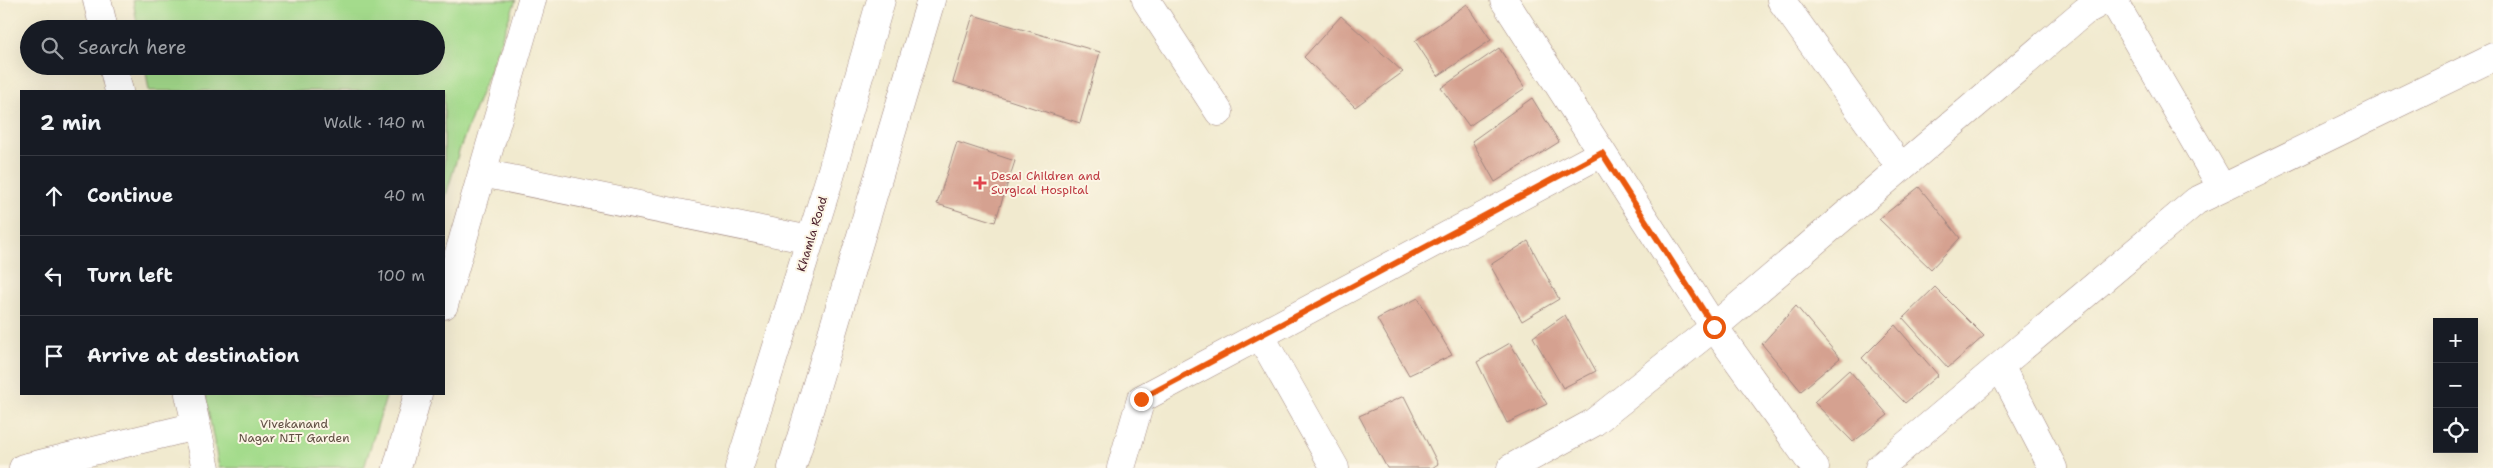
<!DOCTYPE html>
<html lang="en">
<head>
<meta charset="utf-8">
<style>
	:root { --surface:#171b24; --page:#242831; --text:#f1f3f6; --muted:#9ea1a6; --line:#363941 }
	body { margin:0; font-family:"Shantell Sans",sans-serif; background:var(--page); color:var(--text) }
	.controls { position:absolute; right:15px; bottom:15px; display:grid; overflow:hidden; border-radius:0px; box-shadow:0 5px 20px #0002 }
	.controls button { width:45px; height:45px; display:grid; place-items:center; padding:0; border:0; border-bottom:1px solid var(--line); background:var(--surface); color:var(--text); font:25px sans-serif }
	.stop { position:absolute; width:15px; height:15px; margin:-11px; border:4px solid #ea580c; border-radius:50%; background:#fff }
	.stop.end { background:#ea580c; border-color:#fff; box-shadow:0 1px 5px #0008 }
	.list { margin:0; padding:0; list-style:none }
	h2 { display:flex; justify-content:space-between; align-items:center; height:65px; margin:0; padding:0 20px; font-size:21px }
	h2 small { font-size:16px; font-weight:400; color:var(--muted) }
	.list li { display:grid; grid-template-columns:32px 1fr auto; gap:15px; align-items:center; box-sizing:border-box; height:80px; padding:0 20px; border-top:1px solid var(--line) }
	.list b { display:block; font-size:19px; white-space:nowrap }
	.list em { font-size:16px; font-style:normal; color:var(--muted) }
	.icon { flex:none; width:28px; height:28px; fill:none; stroke:currentColor; stroke-width:2; stroke-linecap:round; stroke-linejoin:round }
	.map { position:relative; flex:none; width:2493px; height:468px; overflow:hidden }
	.search { position:absolute; background:var(--surface); box-shadow:0 5px 20px #0002; left:20px; top:20px; width:425px; height:55px; display:flex; align-items:center; gap:12px; box-sizing:border-box; padding:0 18px; border-radius:28px; color:var(--muted); font-size:19px }
	.panel { position:absolute; background:var(--surface); box-shadow:0 5px 20px #0002; left:20px; top:90px; width:425px; height:305px; border-radius:0px }
	.map>svg:first-child { display:block }
</style>
</head>
<body>
<div class="map">
<svg width="2493" height="468" viewBox="0 0 2493 468">
	<rect width="100%" height="100%" fill="#fcf5e5"/>
	<filter id="ink" filterUnits="userSpaceOnUse"><feTurbulence type="fractalNoise" baseFrequency=".02" numOctaves="2"/><feDisplacementMap in="SourceGraphic" scale="10" xChannelSelector="R" yChannelSelector="G"/><feConvolveMatrix kernelMatrix="1 2 1 2 8 2 1 2 1" color-interpolation-filters="sRGB"/></filter>
	<filter id="wash" filterUnits="userSpaceOnUse"><feTurbulence type="fractalNoise" baseFrequency=".0096" numOctaves="4" result="noise"/><feDisplacementMap in="SourceGraphic" scale="20" xChannelSelector="R" yChannelSelector="G"/><feGaussianBlur stdDeviation="1.12" result="paint"/><feColorMatrix in="noise" values="0 0 0 0 0 0 0 0 0 0 0 0 0 0 0 0 0 1.4 0 .05"/><feComposite in="paint" operator="in"/></filter>
	<g filter="url(#wash)">
		<rect width="100%" height="100%" fill="#f1eacf"/>
		<!-- green -->
		<path fill="#a4db8c" stroke="#777d5c" d="M133,0h383l-57,151 -15,52v-112h-295l-4,-25h291v-37h-298z
			M205,394h182l-23,74h-145z"/>
		<g id="blocks">
			<!-- building -->
			<path fill="#d5a190" d="M1467,4l24,36 -53,36 -23,-35z
				M973,15l127,37 -20,71 -127,-41z
				M1341,16l62,56 -48,35 -51,-50z
				M1499,48l26,40 -56,38 -28,-38z
				M1532,98l27,44 -64,40 -23,-41z
				M957,142l58,19 -20,61 -58,-18z
				M1919,187l41,51 -29,31 -52,-50z
				M1528,241l31,58 -37,22 -32,-56z
				M1935,287l49,49 -36,32 -45,-50z
				M1418,298l34,57 -43,20 -32,-56z
				M1796,306l44,52 -39,33 -39,-47z
				M1565,315l31,56 -33,17 -30,-51z
				M1895,325l43,50 -33,28 -43,-45z
				M1510,343l37,61 -40,19 -30,-61z
				M1849,370l39,45 -35,27 -39,-40z
				M1404,396l34,68 -6,4h-45l-28,-52z"/>
		</g>
	</g>
	<g filter="url(#ink)">
		<use href="#blocks" fill-opacity="0" stroke="#9e847d" stroke-width="1"/>
		<g fill="none" stroke-linecap="round" stroke-linejoin="round">
			<defs>
				<path id="minor" d="M97,0l7,29
					M1146,0l73,112
					M1504,0l210,327 101,141
					M1781,0l120,168
					M2113,0l109,188
					M113,66l6,25
					M482,173l328,67
					M444,305l88,-305
					M1260,335l75,133
					M2000,366l53,102
					M189,394l17,74
					M23,468l173,-42
					M397,468l21,-74
					M739,468l91,-291 51,-177
					M792,468l139,-468
					M1121,468l20,-69 461,-246
					M1511,468l82,-45 121,-96 371,-316 20,-11
					M1879,468l317,-267 297,-144"/>
			</defs>
			<!-- minor casing -->
			<use href="#minor" stroke="#9e847d" stroke-width="29"/>
			<!-- minor -->
			<use href="#minor" stroke="#fff" stroke-width="28"/>
		</g>
	</g>
	<g fill="none" stroke-linecap="round" stroke-linejoin="round" filter="url(#ink)">
		<!-- route -->
		<path stroke="#ea580c" stroke-width="6" d="M1141,399l461,-246 112,174"/>
	</g>
	<!-- markers -->
	<path fill="#e0444e" stroke="#fcf5e5" stroke-width="2" d="M977.5 175.5h5v5h5v5h-5v5h-5v-5h-5v-5h5z"/>
	<g text-anchor="middle" stroke-width="4" stroke-linejoin="round" paint-order="stroke">
		<!-- health labels -->
		<g font-size="12" fill="#be3a42" stroke="#fcf5e5" text-anchor="start">
			<text x="991" y="180">Desai Children and<tspan x="991" dy="14">Surgical Hospital</tspan></text>
		</g>
		<!-- street labels -->
		<g font-size="12" fill="#4a1f2b" stroke="#fcf5e5">
			<text transform="translate(812 234) rotate(-73)" y="4">Khamla Road</text>
		</g>
		<!-- park labels -->
		<g font-size="12" fill="#604e43" stroke="#fcf5e5">
			<text x="294" y="428">Vivekanand<tspan x="294" dy="14">Nagar NIT Garden</tspan></text>
		</g>
	</g>
</svg>
<div class="controls">
<button>+</button>
<button>−</button>
<button><svg class="icon" aria-label="locate" viewBox="0 0 24 24"><circle cx="12" cy="12" r="6"/><path d="M12 2v4M12 18v4M2 12h4M18 12h4"/></svg></button>
</div>
<div class="stop" style="left:1714px;top:327px"></div>
<div class="stop end" style="left:1141px;top:399px"></div>
<div class="search"><svg class="icon" aria-label="search" viewBox="0 0 24 24"><circle cx="10" cy="10" r="6"/><path d="M15 15l6 6"/></svg>Search here</div>
<section class="panel">
<h2>2 min<small>Walk · 140 m</small></h2>
<ul class="list">
<li><svg class="icon" aria-label="ahead" viewBox="0 0 24 24"><path d="M12 20V5M6 11l6-6 6 6"/></svg><div><b>Continue</b></div><em>40 m</em></li>
<li><svg class="icon" aria-label="left" viewBox="0 0 24 24"><path d="M17 20v-9H6M10 6l-5 5 5 5"/></svg><div><b>Turn left</b></div><em>100 m</em></li>
<li><svg class="icon" aria-label="arrive" viewBox="0 0 24 24"><path d="M6 21V4h12l-3 4 3 4H6"/></svg><div><b>Arrive at destination</b></div></li>
</ul>
</section>
</div>
</body>
</html>
